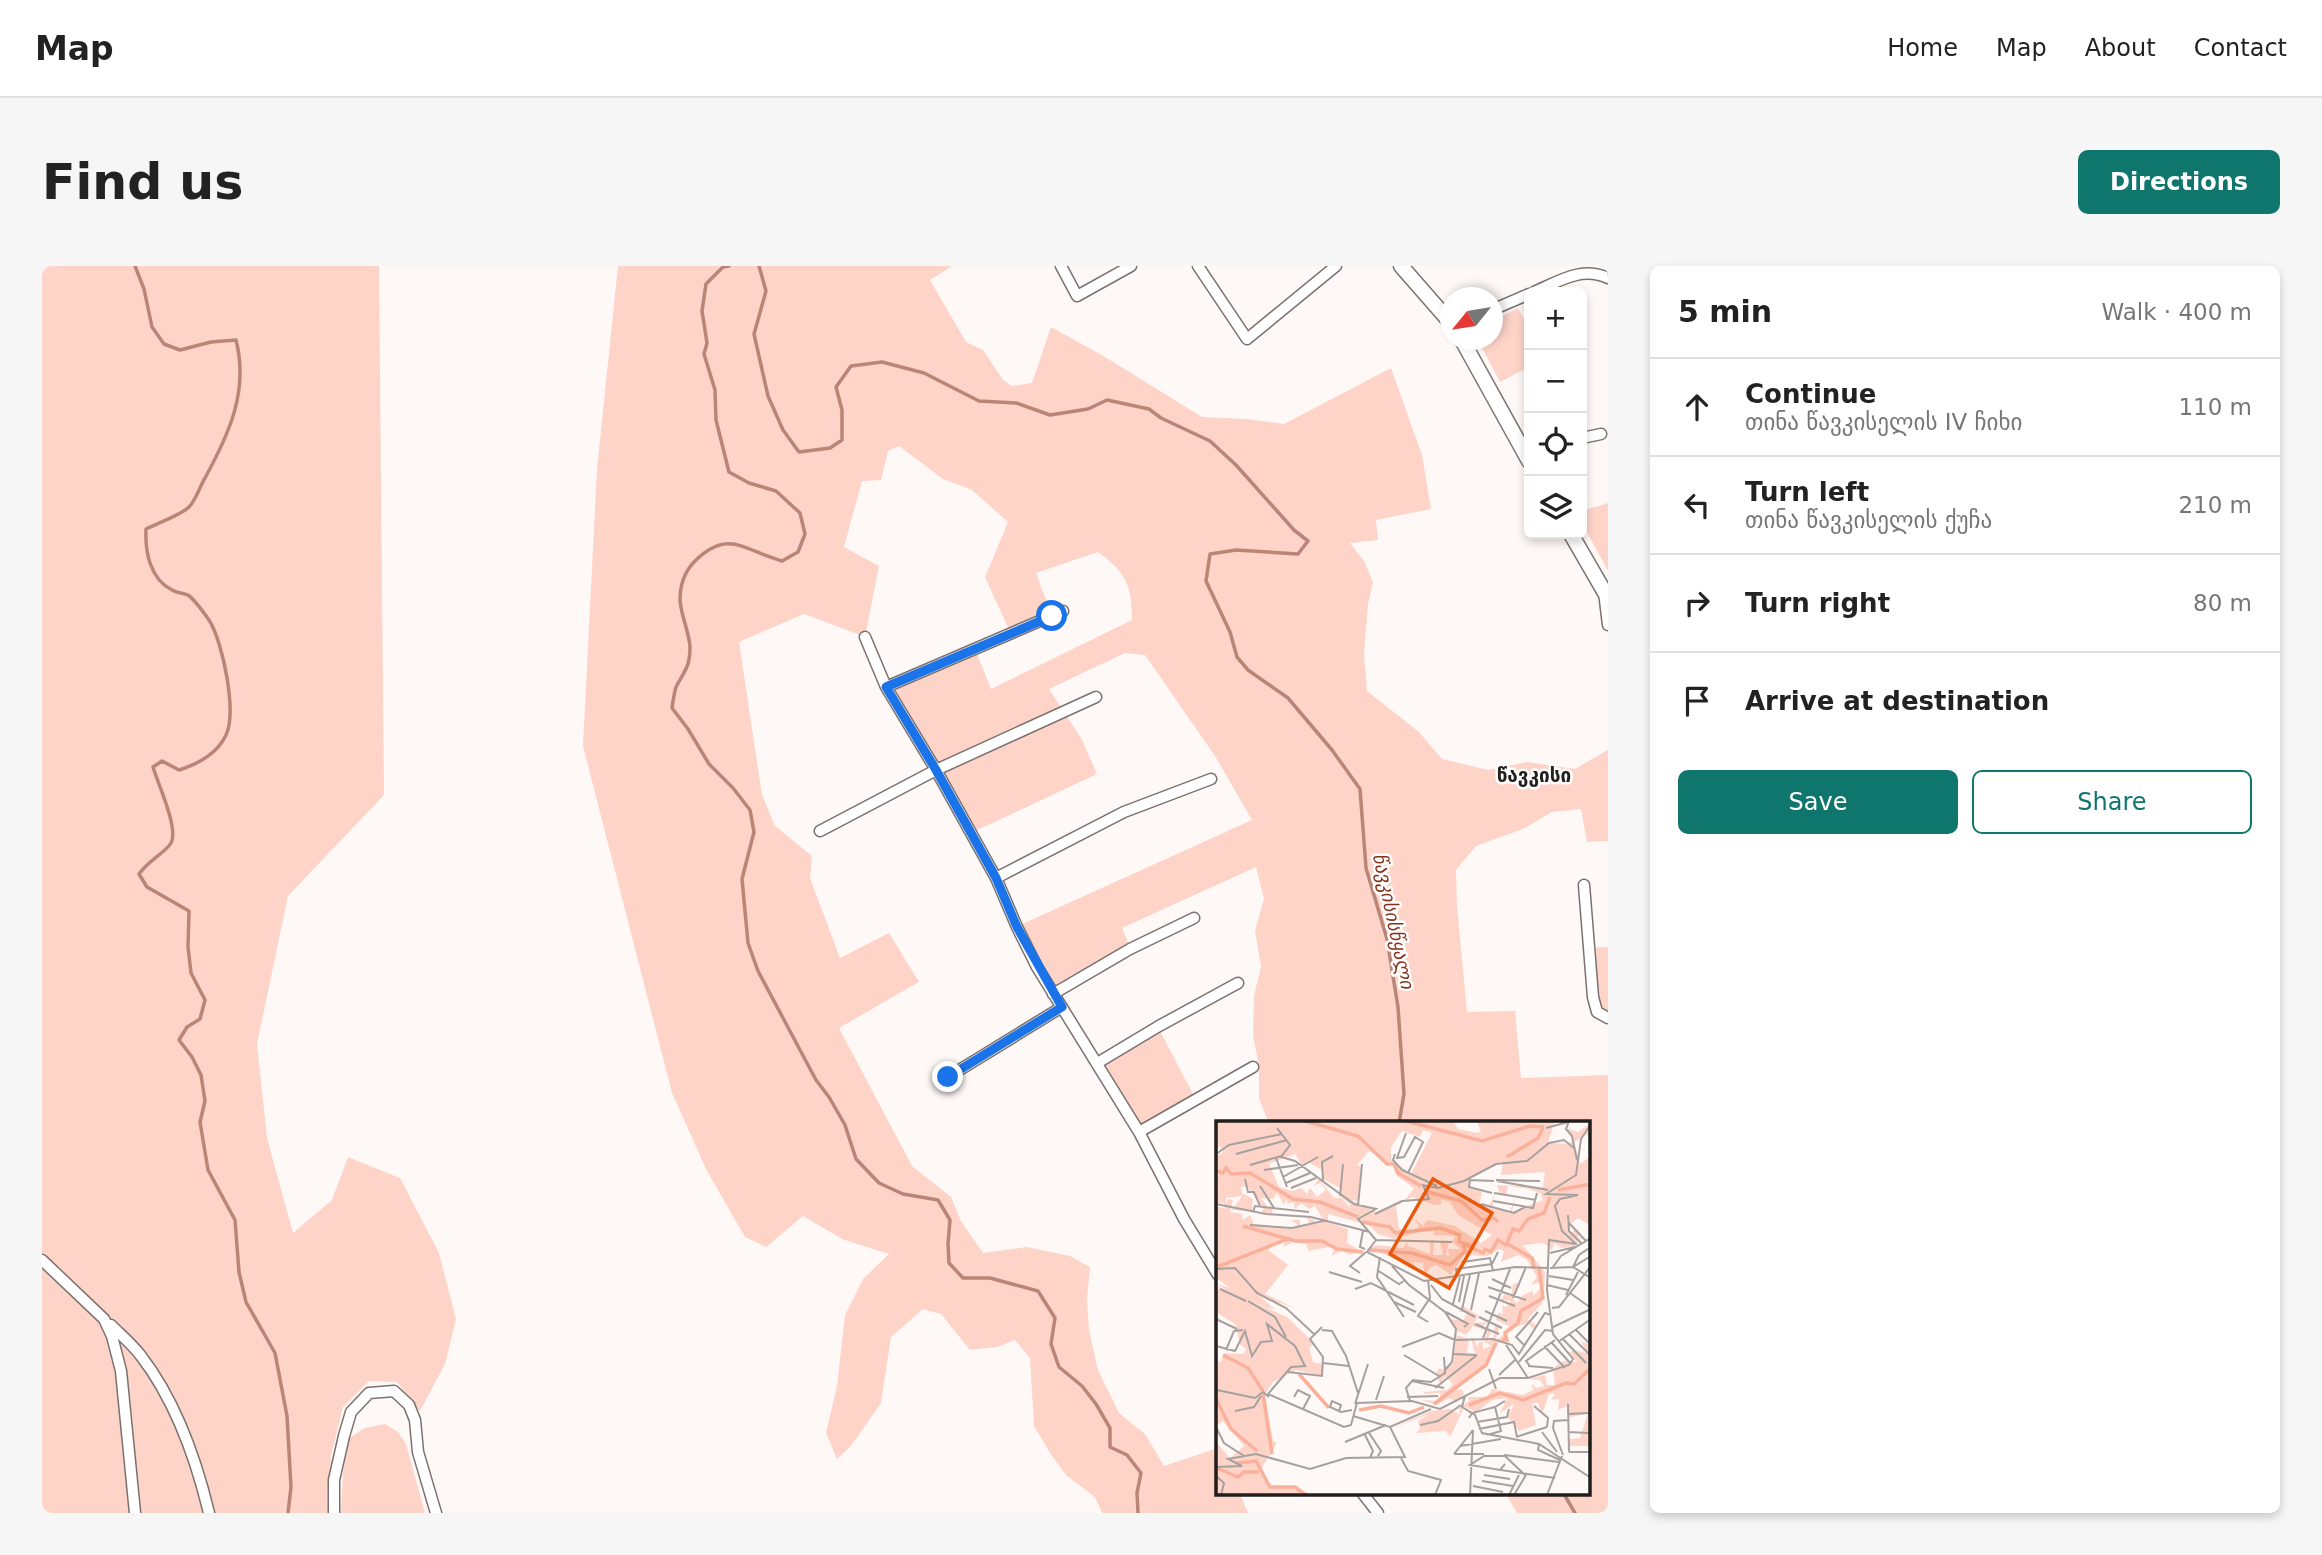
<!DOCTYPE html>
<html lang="en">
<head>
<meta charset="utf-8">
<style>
	:root { --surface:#fff; --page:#f6f6f6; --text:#222; --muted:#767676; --line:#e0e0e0; --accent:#0f766e }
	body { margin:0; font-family:"DejaVu Sans","Noto Sans Georgian",sans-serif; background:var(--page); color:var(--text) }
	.controls { position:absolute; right:21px; top:21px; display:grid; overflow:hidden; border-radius:10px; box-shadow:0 4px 10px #0003 }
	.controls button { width:63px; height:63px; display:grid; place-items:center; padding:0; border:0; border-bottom:2px solid var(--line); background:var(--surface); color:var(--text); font:35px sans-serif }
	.compass { position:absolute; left:1398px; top:21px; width:63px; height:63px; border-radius:50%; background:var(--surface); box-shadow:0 4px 10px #0003; rotate:240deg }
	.stop { position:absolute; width:21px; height:21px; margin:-16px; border:5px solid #1a73e8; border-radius:50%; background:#fff }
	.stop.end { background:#1a73e8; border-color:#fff; box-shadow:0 2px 7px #0008 }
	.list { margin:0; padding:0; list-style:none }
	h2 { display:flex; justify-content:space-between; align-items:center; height:91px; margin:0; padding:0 28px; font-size:30px }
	h2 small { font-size:23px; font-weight:400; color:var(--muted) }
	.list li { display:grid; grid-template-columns:46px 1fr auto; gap:21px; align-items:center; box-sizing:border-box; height:98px; padding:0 28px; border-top:2px solid var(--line) }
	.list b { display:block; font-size:26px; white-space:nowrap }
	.list p { margin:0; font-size:23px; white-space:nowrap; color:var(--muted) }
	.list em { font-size:23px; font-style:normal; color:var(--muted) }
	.actions { display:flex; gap:14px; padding:21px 28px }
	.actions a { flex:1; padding:16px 0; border:2px solid var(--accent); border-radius:10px; text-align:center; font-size:24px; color:var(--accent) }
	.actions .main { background:var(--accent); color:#fff }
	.icon { flex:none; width:38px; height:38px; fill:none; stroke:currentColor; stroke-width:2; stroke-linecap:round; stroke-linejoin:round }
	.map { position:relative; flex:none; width:1566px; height:1247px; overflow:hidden; border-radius:10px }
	header { display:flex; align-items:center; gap:42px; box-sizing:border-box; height:98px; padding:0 35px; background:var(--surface); border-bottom:2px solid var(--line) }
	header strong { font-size:33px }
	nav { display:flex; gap:38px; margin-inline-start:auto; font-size:24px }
	.intro { display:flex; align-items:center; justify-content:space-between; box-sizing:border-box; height:168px; padding:0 42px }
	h1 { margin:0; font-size:49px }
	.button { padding:18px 32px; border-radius:10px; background:var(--accent); color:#fff; font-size:24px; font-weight:700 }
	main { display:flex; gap:42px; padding:0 42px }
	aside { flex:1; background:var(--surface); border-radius:10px; box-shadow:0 4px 10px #0003 }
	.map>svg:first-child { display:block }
</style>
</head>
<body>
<header>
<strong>Map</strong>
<nav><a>Home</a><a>Map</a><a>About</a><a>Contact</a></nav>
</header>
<div class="intro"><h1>Find us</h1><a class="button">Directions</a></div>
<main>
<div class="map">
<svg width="1566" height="1247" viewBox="0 0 1566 1247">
	<rect width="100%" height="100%" fill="#fef8f6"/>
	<!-- green -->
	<path fill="#fed4c9" d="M0,0h337l5,529 -96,101 -31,148 10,94 26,95 39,-33 16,-43 52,21 39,75 17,66 -11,45 -25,47 -23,-29 -28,-1 -26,26 -12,49 -3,57h-286z
		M576,0h334l-22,14 36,62 17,8 20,30 9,6 20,-3 19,-56 54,30 97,60 45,2 37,5 107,-56 31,87 9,54 -55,11 2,20 -28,3 14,18 9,21 -5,22 -4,51 3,36 52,41 23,27 46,11 39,-8 48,7 33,-19v91l-21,1 -6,-33 -29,3 -29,17 -47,17 -20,24 1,36 10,106 48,-1 6,67 87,-3v438h-91l-11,-19h83v-371h-320l-10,-24v-34l-6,-29 1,-40 7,-30 -6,-35 9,-32 -8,-32 -134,61 8,19 -74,44 -36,-66 232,-105 -37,-64 -70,-101 -20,-2 -76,36 32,49 16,36 -126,59 -85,-146 89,-38 16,40 141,-69c0,-34 -6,-48 -34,-68l-62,21 16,43 -41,18 -26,-57 23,-55 -36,-32 -29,-11 -44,-33 -11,5 -7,29 -19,1 -18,66 35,19 -14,71 -61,-23 -65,28 23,153 13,31 37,30 -2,22 30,80 49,-25 30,49 -80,46 73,138 39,31 10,24 22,32 44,-6 43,9 20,11 -3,33 2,30 9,40 21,43 26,21 19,32 54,-18v46h22l8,19h-146l-7,-16 -28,-21 -15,-20 -18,-30 -4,-68 -15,-18 -18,7 -27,3 -29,-36 -18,-5 -32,28 -10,66 -30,43 -14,13 -11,-26 11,-47 8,-71 18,-36 26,-25 -47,-15 -39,-23 -37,31 -21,-10 -38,-66 -35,-78 -89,-347 14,-277z
		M1476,42l11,21v38l-29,15 -22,-42h14l1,-19z
		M1566,237v68l-26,-48v-12z
		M1566,681v71l-11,-6 -8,-64z
		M1118,765l35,67 -53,30 -38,-64z
		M343,1158l13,8 8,12 19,69h-84l2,-40 6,-35 16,-10z"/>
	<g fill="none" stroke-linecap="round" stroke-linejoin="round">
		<!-- stream -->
		<path stroke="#b98576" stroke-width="3.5" d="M93,0l9,23 8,38 12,17 16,6 31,-8 25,-2c13,51 -7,94 -31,138 -5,8 -9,22 -16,29 -8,8 -31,16 -43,22 -1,23 4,50 26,61 5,3 11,3 16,5 7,5 16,18 21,25 14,22 28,92 17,115 -9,19 -28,29 -47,35l-17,-9 -9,6c5,17 26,62 18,76 -5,9 -23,18 -32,31l8,13 42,24 -1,36 3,26 14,27 -5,19 -13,8 -8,13 13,17 9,18 4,26 -5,21 8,48 27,50 4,52 7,30 29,51 12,63 4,71 -3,26
			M687,0l-6,1 -17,17 -4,27 5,32 -3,11 11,36 1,30 13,52 20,11 27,8 24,22 5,21 -7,18 -16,9c-37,-10 -53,-33 -87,0 -11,11 -15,24 -15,39 1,16 9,31 10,47 0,21 -6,24 -14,40 -2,6 -3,15 -4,21l16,21 21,35 24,24 17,22 4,22 -12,47 6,64 10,28 58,109 13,17 16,28 11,34 23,24 24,11 35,6 12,20 -2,24 1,19 14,15h27l48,13 17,27 -4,26 8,23 23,19 14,18 14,24v19l17,8 14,18 -4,20 1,20
			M717,0l7,25 -12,43 14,62 15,34 16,22 31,-4 12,-8v-30l-6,-23 15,-21 31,-4 42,11 55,28 37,2 34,12 38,-6 19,-9 42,9 12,9 49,23 26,24 58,65 14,11 -10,13 -62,-4 -26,4 -4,27 24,51 7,25 11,13 40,28 44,52 28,39 6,79 21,71 11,68 6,87 -5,29
			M1522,1228l11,19"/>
		<defs>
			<path id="minor" d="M1019,0l16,30 54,-30
				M1156,0l49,73 89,-73
				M1492,26c26,-11 47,-26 74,-14
				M1450,44l37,-16
				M1540,172l19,-4
				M1562,326l4,33
				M823,371l21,50 50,83 60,108 21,49 20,40 102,165 45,87 34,56
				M844,421l177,-76
				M778,565l116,-61 160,-73
				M954,612l128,-66 87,-33
				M1542,619l9,112 4,15 11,6
				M1011,728l77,-45 64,-31
				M1057,796l60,-36 79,-43
				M906,811l114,-70
				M1097,866l114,-65
				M0,994l62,59 8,17 9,35 14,142
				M69,1059c10,10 22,20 30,31 34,44 55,103 68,157
				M1321,1228l15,19
				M292,1247v-33l10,-44 7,-24 18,-19 25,-2 15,14 6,15 3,32 18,61"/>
			<path id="tertiary" d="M1359,0l49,56
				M1420,74l67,121
				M1529,268l37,64"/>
		</defs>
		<!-- minor casing -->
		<use href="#minor" stroke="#7b726f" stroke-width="13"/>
		<!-- tertiary casing -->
		<use href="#tertiary" stroke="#7b726f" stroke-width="17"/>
		<!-- minor -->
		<use href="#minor" stroke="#fff" stroke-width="10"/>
		<!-- tertiary -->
		<use href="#tertiary" stroke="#fff" stroke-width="14"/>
	</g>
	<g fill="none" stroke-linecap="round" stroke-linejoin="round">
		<!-- route -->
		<path stroke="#1a73e8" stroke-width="9" d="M906,811l114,-70 -45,-80 -21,-49 -60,-108 -50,-83 166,-71"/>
	</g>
	<g text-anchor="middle" stroke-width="5" stroke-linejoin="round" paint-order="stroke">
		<!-- neighbourhood labels -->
		<g font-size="19" font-weight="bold" fill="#211e1c" stroke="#fff">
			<text x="1492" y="516">წავკისი</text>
		</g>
		<!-- water labels -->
		<g font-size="19" font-style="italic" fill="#853018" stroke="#fff">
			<text transform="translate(1352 655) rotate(78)" y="7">წავკისისწყალი</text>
		</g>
	</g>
	<!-- overview -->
	<g transform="translate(1174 855)">
		<rect width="374" height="374" fill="#fef8f6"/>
		<path d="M0,0h237l5,8 19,4 4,-1 -4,-11 89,1 -12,1 -6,20 20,1 6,-4 -8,-12 12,4 12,-8v16l-3,-6 -13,8 6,22 10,-7v68l-12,-7 -8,6 -4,-5 5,14 4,-4 4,4 -2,6 5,-2 -7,9 -13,2 -8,-5 -2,7 -9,-7 -20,2 22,27 -1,24 -5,3 4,3 -15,17 9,7 -3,4 -6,-7 -16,5 -7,6 3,6 -13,4 -8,22 -28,20 -2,5 5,-2 2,5 -8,8 -7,-4 -12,7 -16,-5 16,1 4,-8 -16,1 -1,-2 23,-2 6,-6 -8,-8 -5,8 -4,-10 3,-6 5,2 9,-6 4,-33 -7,-12 13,2 4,-9h-8l4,-6 16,10 -5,7 14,-1 -6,5 9,5 -4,10 6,-3 2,-14 5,1 -5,15 7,-5 7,-10 -13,-6 2,-7 5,1 -1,-8 4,1 5,-6 -10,-1 4,-6 6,2 2,-12 6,-1 -6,16 4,4 6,-8 10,-4v5l7,-7 1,-7 -10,3 6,-8 -10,-17 -9,-5 -17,7 3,-11 -5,-2 -11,7 -24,-1 -13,20 -15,-10 -7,3 -4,12 -2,-17 -10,-1 3,9 -29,-16 -21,-6 11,-4 26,3 4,-6 1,4 22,8v-12h4l-1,13h10l-3,-13h9l-3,13 3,1 -1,-7h12l-8,-7 3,-6 -21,-1v-5h-8l-32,9 -16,-5 -9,-9 -41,-11v8l20,7 -1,14 14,8 -12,4 -7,-5 -10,6 2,-7 -5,-2 -20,4 -3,-7 -13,-2 -10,5 2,-5 -6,-1 -11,9 20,15 -23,29 30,14 -35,-12 15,14 -20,-7 32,14 28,27 -6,3 4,15 10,2 -1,12 -26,-6 -23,12 -8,12 8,47 4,2 -16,26 10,19 24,-1 12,8h-91v-53l14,16 14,-12 -21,-25 -7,5v-65l5,1 3,-9 20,1 2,-5 -6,-5 -5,-20 -19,-12v-24l8,4 -8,-6 11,4 -11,-6 14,4 -14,-10v-72l9,3 -1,-6h-8v-46l7,-5 -3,-6 -4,3zM207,9l9,3 -21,41 -20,-15v-12l11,-16 18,6zM153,30l23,13 5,12 17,12 -9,12 -29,12 -25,-12 7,1 3,-34 -4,-2zM79,33l7,12 6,-4 14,8 1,9 17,9v8l10,8 -1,3 -7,-9h-8l-15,-19 -6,7 8,-3 5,7 -9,7 -7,-9 -3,6 -6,-6 -9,3 -13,-4 -10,-23zM287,41l-2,13 44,-3 -2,15 -46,-2 3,9 6,1 2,-9 22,3 11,5 2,6 -31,12 3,-15 -5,15 -18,-4 3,-15 -6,14 -9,-4 2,-13 -13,-3 1,-9zM31,65l16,21 -1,6 10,1 1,-8 6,-2 -11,3 -7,-9 12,1 4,-6 7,12 2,-6 2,5 6,-2 1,7 6,-6 8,6 6,-3 9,15 -12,3 3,-4 -8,-3 3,7 -10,1v-5h-9l7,5 -5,4 -39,-5 -4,-9 -7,5 -1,-6 -12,-2 3,-12 -5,-1 -2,5v-6l16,-2 -10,14 20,1 1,-12 -11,-6 -1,-6zM196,76l23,8 7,-1 -2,-5 10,3 8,13 34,20 -11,8 -26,-17 -28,-6 -4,6 -9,-8 5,8 -4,4 -16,-1 -3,-23zM257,205l14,5 -3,10 7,5 -8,3v-7h-4l-2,5 -3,-9h-3l4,16 -8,-1 2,-14 -12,-4 1,-4 8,4zM365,220l9,4v106l-3,-5h-18v-7l11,-1 8,-25 -20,5 -1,-12 -9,4 1,-11 -8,1 4,-6h-6l-7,21 -4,-12h-6l4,22 -17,6 -11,-14 6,-13 -14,9 7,-15 -15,2 -15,12 -15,-6 7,-5 -1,-4h19l5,-8 31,6 10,-5 -1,-7 4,5 8,-2 -4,-6 -12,-1 17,-4 2,10h8l-2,-17 10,-7 14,1 -8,-9 4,-3 14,3zM245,286l2,3 -13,27 -4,-6 -30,2 4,-4 -2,-8 11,-7 -38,15 40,-18 19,-2 9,5 1,-5 -4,1z" fill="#fed4c9" fill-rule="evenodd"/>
		<path fill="none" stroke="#fab19c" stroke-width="3.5" d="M89,0l53,15 29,28h7l4,9 23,13M190,0l76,20 48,-15 14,1M291,36l31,-19 5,-10M0,50l7,2 3,-5 5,6 19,-1 43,26 27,3 38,15M342,69l33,-6M212,71l33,9 21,19 12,-2 4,4M146,101l28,5 5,6 46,-5 19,7 -1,7 15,4M27,105l52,15h27l15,8 26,3M290,122l26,15 2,9M153,129l43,3 38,12 15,-14 -2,-7 20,9 2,-4 6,3 7,-12 8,5 7,-16 6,2 9,-12 16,-6 6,-16M1,146l73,-29M286,218l5,1 -2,-7 13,-10 3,-12 22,-13 -4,-29M7,234l25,13 15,23M83,253l30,34M47,273l9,60M0,278l15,30 26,22M218,283l52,-39 10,-22M253,284l31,-12 23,7 43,-17 8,1 17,-16M143,289l22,-4 28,7 15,-6M21,342l19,-2 14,26h25l11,8M1,347l21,9 6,-5h15"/>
		<path fill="none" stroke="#a6a19f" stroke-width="2" d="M353,0l-3,8 6,7 5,24M61,7l13,17 -9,12 14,4 59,43 22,5 -18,10 18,21M330,7l22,-6M190,12l-9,25 7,-1 11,-20 8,5 -15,31M0,33l13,-9 53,-11M20,33l51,-14M179,33l-2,6 9,10 35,16M60,37l11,29M34,44l31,-9M48,49l34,-5M67,56l35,-20M29,58l3,13h6l6,14M280,59l44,1M107,60l-1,-19 11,-6M281,60l51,9M70,62l24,-10M44,65l14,22M75,67l25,-10M276,72l-23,-6 1,-7 24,1M278,72l42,7M124,75l3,-32M277,80l40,7 4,-15M0,83l50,10 45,3 59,15M265,83l33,9 11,-6M142,85l4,-42M37,91l2,-6 54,6M159,93l27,-13 27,-2 -6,-14 15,3 26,-7 32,-17 31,-3 22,-18 15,-3 10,8M352,94l1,16 13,13M353,102l17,18M34,104l42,3 31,-7M147,110l-3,16 5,2M160,119l-9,12 57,29 91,-14 34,1M160,119l76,2M375,126l-12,8 -6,12 18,11M334,132l25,-6M164,136l-3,20 27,40M176,145l17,19 36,27 11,17 -4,33 -7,8M337,146l8,-11 30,-18M246,147l1,-6 27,-4 3,13M334,147l23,-1 18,-11M0,148l19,-1 22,25 29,15 29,27M161,149l22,14 5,-3M113,151l33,10M144,152l-10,-7 16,-14M333,155l24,4M241,156l-1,-8 36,-5 6,-12M276,158l19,9M212,159l2,18 -12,18 10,6M215,164l11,14 33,18M331,164l21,5M272,166l38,13M4,168l26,12M139,168l16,-6 43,22M354,172l21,15M350,174l12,-23M273,175l26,10M297,177l13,-31M32,180l27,16 11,20M178,181l22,10M243,181l5,-26M237,183l7,-27M336,187l7,-1 32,-41M246,188l8,-34M255,189l8,-37M269,190l22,10M230,191l22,12 -4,3M263,196l23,11M0,198l21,10M259,203l24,10M337,206l38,-18M106,209l10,1 14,25 12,37M360,209l15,15M353,213l22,22M267,217l27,-69M346,217l24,25M239,219l38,-1 19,6 7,9 26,-41 6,2M335,221l20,22M342,221l33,-23M290,224l22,33M0,225l19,5 10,-20 7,25 9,-14 11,-1 -5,-17 28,22 10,20 -14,1 -23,27 76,33 7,-2 6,-22 55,-2 28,8 60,-31h28l41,-13 4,-6 -20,-25 -6,-44 2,-50 27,4 -14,-13 -7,-25 5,-7 18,-4 -32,-1 30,-19 5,-36 10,-15M309,225l-9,-9 22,-25M328,225l21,22M186,226l37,-14 16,7M10,229l8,-19 9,-1M236,233l24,1M188,234l35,21M303,241l26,-32 8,1M107,242l26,3M312,245l25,2M314,245l-4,-5 29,-21M273,248l7,20M72,251l34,4 1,-19 -13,-18 12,-12M283,254l17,-16M196,259l19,2 14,-9 -1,-16M219,267l42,-33M1,269l38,8 8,-6 6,5M249,275l-3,11 13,8 7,18 57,11 52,34M78,276l4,-7 12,6 -7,13M191,276l31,-1M160,279l8,-24M194,280l-4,-13 6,-7 32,7M139,283l13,-40M352,283l1,48M318,285l14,12 -1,9M19,290l19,-4 7,-11M123,290l2,-6 -9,-4 -2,6 9,4 2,1 11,-2M352,293l21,-1M137,295l37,11 41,-18M253,297l3,-5 23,-6M261,301l30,-5 2,-8M204,304l18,-4 23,-16M0,306l8,16 20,13M337,307l10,27M337,307l1,-7 14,-1M263,308l35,-7 3,15M326,311l15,20M352,311l21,1M153,312l12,18 -3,5M149,314l8,16 -3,7M271,314l14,-4 -6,-24 10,-6M300,316l31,-10M129,321l41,-17M323,323l-1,6 22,10M244,325l41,-7M353,331h22M238,333h30M238,333l19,-24M288,334l55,7M185,337l7,13 33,9 -6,15M289,343l-5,6 -30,-5 14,-9h21l20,19M0,346l26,-1 -14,-7 28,-5 54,15 36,-11 59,-1 -15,-30M285,349l54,8M268,354l26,4M0,355l8,7 -3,12M266,360l31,5M257,365l30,6M254,374l3,-65M293,374l10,-20M298,374l12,-20M331,374l15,-39"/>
		<path fill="#e8590c" fill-opacity="0.15" stroke="#e8590c" stroke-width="3.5" d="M217,58l59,34 -43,75 -59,-34z"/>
		<rect width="374" height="374" fill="none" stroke="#211e1c" stroke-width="3.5"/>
	</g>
</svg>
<div class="controls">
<button>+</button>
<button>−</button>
<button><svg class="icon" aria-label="locate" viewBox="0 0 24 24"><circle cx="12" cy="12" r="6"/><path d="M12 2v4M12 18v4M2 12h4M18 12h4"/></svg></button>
<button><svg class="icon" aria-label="layers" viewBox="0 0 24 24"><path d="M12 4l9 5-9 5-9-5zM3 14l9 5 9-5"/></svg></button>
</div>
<svg class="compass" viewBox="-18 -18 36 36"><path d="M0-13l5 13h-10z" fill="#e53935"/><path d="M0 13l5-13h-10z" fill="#767676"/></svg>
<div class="stop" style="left:1010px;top:350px"></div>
<div class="stop end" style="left:906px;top:811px"></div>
</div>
<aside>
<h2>5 min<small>Walk · 400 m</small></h2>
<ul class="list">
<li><svg class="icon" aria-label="ahead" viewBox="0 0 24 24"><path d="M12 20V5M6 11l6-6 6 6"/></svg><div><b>Continue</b><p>თინა წავკისელის IV ჩიხი</p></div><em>110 m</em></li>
<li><svg class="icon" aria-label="left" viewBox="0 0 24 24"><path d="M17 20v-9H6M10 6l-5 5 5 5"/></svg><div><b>Turn left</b><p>თინა წავკისელის ქუჩა</p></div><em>210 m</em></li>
<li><svg class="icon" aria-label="right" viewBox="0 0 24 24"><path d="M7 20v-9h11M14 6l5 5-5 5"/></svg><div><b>Turn right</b></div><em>80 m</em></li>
<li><svg class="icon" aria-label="arrive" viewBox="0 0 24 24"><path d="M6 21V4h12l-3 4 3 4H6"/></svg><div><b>Arrive at destination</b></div></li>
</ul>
<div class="actions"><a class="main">Save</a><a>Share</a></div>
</aside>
</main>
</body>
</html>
